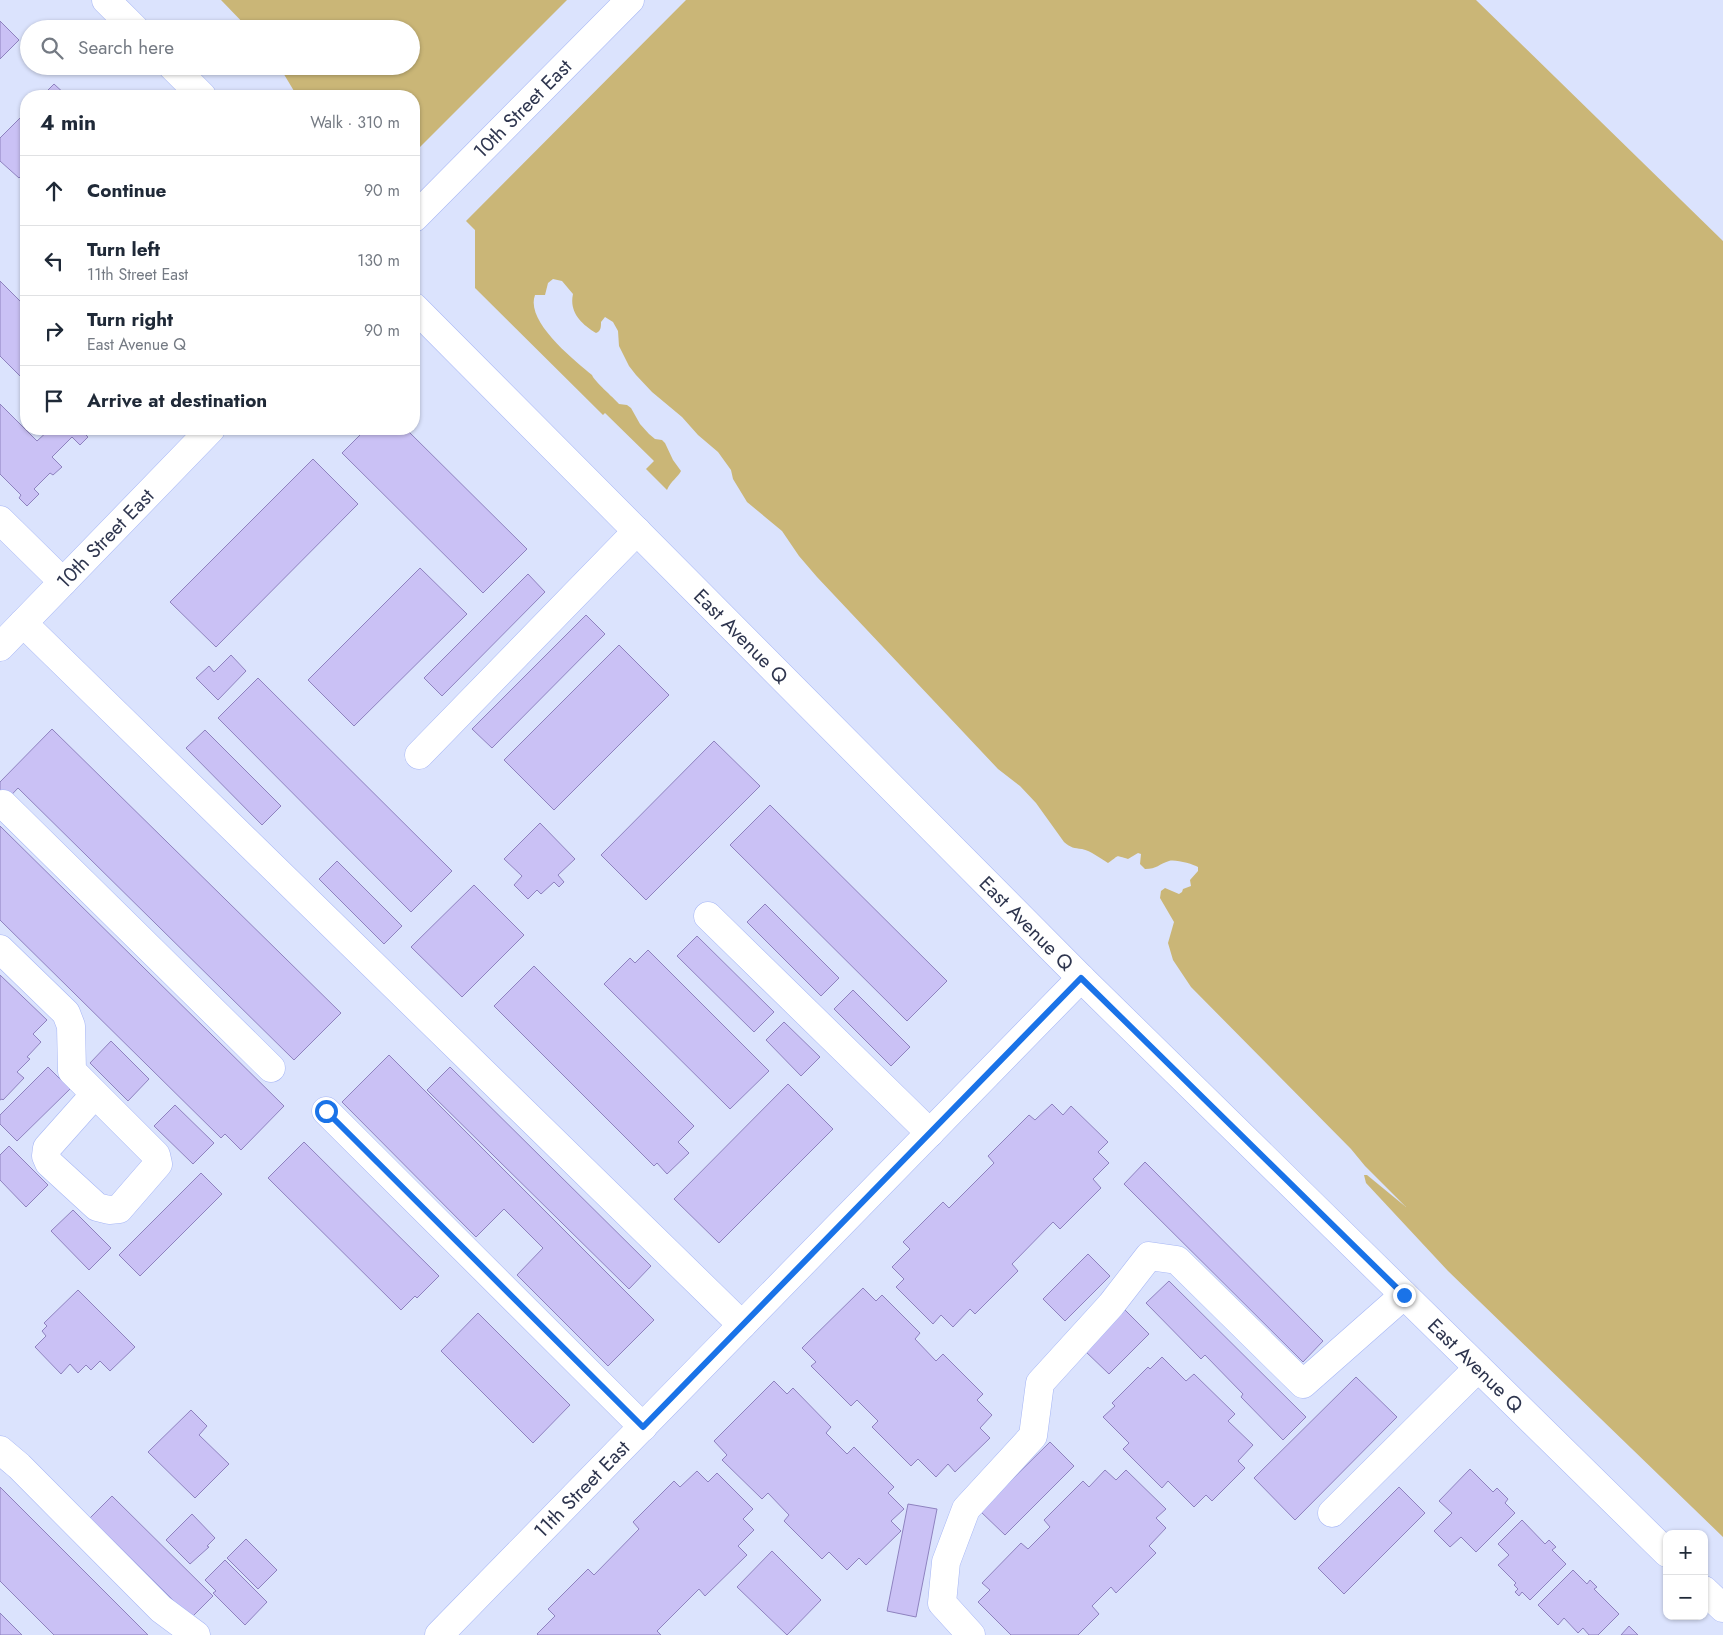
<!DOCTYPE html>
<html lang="en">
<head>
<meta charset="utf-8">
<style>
	:root { --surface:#fff; --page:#f2f2f3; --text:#1f2937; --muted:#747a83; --line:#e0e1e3 }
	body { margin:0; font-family:Jost,sans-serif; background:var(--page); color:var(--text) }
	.controls { position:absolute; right:15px; bottom:15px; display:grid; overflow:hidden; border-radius:10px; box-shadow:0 1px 4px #0004 }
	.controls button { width:45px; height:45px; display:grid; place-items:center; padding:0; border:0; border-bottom:1px solid var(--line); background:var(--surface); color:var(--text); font:25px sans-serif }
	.stop { position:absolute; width:15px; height:15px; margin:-11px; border:4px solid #1a73e8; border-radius:50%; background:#fff }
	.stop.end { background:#1a73e8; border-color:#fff; box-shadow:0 1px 5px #0008 }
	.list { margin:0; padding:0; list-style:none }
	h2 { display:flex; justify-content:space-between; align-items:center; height:65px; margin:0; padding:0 20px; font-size:21px }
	h2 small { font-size:16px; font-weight:400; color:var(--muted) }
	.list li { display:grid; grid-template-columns:32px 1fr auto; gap:15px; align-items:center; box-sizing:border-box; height:70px; padding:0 20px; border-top:1px solid var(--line) }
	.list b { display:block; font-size:19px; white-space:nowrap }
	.list p { margin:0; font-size:16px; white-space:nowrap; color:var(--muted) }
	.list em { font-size:16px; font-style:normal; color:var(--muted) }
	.icon { flex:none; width:28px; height:28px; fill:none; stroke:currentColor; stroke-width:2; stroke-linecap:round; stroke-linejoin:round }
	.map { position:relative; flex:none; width:1723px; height:1635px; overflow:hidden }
	.search { position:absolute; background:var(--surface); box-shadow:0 1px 4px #0004; left:20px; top:20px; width:400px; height:55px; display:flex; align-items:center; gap:12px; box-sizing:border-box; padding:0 18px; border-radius:28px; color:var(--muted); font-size:19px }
	.panel { position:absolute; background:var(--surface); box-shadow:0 1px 4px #0004; left:20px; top:90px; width:400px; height:345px; border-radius:20px }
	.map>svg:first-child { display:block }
</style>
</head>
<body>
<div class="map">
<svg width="1723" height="1635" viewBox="0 0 1723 1635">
	<rect width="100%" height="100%" fill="#dbe3fd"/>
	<!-- green -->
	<path fill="#cab677" d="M221,0h346l-153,153v-57h-117l-18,-30h132v-37h-162z
		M686,0h790l247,241v1296l-275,-266 -82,-88 -2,-8h3l39,32 -41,-41 -14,-17 -160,-162 -18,-27 -5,-17 6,-21 -14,-24 1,-7 4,-3 14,6 3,-2 1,-3 8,-3 -1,-6 8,-9v-4c-5,-3 -23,-8 -29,-6 -10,3 -12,8 -24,8l-5,-5 1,-10 -3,-1 -10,6c-15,-4 -7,-4 -20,4 -8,-5 -17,-12 -26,-14 -8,-1 -11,-1 -18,-7l-28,-39 -16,-17 -22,-17 -181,-192 -18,-21 -17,-25 -35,-29 -14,-23 -2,-9 -13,-18 -20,-17 -16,-18 -30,-25 -16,-17 -7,-9 -10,-20 -1,-15 -5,-9 -8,-5 -4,5c0,5 0,9 -5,11 -15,-9 -27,-21 -23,-39l-11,-13 -9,-2 -5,4 -3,12h-10c-10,26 39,65 57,80 2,6 21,22 27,29l8,1 4,3 9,16 9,10 6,5 7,1 3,3 8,17 8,11c-3,6 -10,10 -14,19l-21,-21 8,-8 -49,-48 -2,2 -128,-127v-58l-9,-9z"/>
	<!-- building -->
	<path fill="#cac1f5" stroke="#8e82bf" d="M0,21l19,19 -19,19z
		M54,84l13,12h-25z
		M26,112v59l-7,7 -19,-17v-23z
		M0,281l26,26v75l-26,-26z
		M0,404l37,37 13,-12h41l-6,5 3,3 -8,8 -8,-8 -20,20 10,10 -9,8 -3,-2 -16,16 5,5 -12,12 -8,-8 2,-3 -21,-21z
		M366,429h40l121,120 -44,44 -141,-140z
		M313,459l45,45 -142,143 -46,-45z
		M420,568l47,46 -113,112 -46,-46z
		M528,574l17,18 -103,104 -18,-18z
		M586,615l19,19 -113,114 -20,-19z
		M619,645l50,50 -115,115 -50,-50z
		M231,655l15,16 -28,29 -22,-22 13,-12 5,6z
		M258,678l194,193 -41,41 -193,-194z
		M52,729l289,284 -47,47 -276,-272 -18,19v-25z
		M205,730l76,76 -19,19 -76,-77z
		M714,741l46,45 -114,114 -45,-45z
		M770,805l177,176 -40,40 -177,-176z
		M540,823l35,36 -17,16 6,7 -5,5 -5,-5 -13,12 -4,-4 -9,9 -14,-14 8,-9 -18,-17z
		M0,826l284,280 -43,44 -16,-16 -4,4 -221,-218z
		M337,861l65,65 -18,18 -65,-65z
		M474,885l50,50 -62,62 -51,-50z
		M765,904l74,74 -18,18 -74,-74z
		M697,936l77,76 -20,20 -77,-76z
		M648,950l121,121 -39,38 -126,-125 26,-26 5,5z
		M534,966l160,160 -16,16 11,11 -22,21 -10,-11 -3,3 -160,-160z
		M0,975l47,45 -14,14 8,8 -14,15 3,2 -13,13 7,6 -21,22 -1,-1 -2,1z
		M853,990l57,57 -19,19 -57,-57z
		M784,1022l36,35 -19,19 -35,-36z
		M111,1041l38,38 -21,22 -38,-38z
		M389,1055l265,265 -46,46 -91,-91 26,-27 -39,-39 -28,28 -134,-135z
		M48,1067l22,22 -53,52 -17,-17v-9z
		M450,1067l201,199 -22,23 -202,-199z
		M788,1084l45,45 -114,114 -45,-44z
		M1052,1104l11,11 8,-9 37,36 -10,10 11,11 -16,16 8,9 -41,41 -7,-7 -41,42 6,7 -43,43 -5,-5 -17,18 -12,-12 -8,9 -37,-37 8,-8 -12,-12 18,-18 -7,-7 40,-40 6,6 45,-45 -6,-7 41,-41 6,5z
		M175,1105l39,38 -21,21 -39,-38z
		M304,1142l135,134 -22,22 -2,-2 -14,14 -133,-132z
		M9,1146l39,39 -22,22 -26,-27v-25z
		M1145,1162l178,179 -20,21 -179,-178z
		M201,1173l21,21 -82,82 -21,-21z
		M73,1210l38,38 -22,22 -38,-39z
		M1088,1254l22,22 -45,45 -22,-22z
		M1169,1281l137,136 -23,23 -42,-43 2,-3 -38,-39 -4,4 -55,-56z
		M863,1288l13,13 6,-6 38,38 -5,6 21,22 7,-7 40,40 -6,6 15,15 -12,13 10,10 -35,34 -7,-8 -12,13 -18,-18 -7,7 -39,-39 6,-6 -21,-21 -6,6 -40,-40 5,-4 -14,-14z
		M78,1290l57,57 -25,24 -10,-10 -9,9 -5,-5 -8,8 -8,-9 -9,10 -26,-27 11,-11 -4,-5 5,-5 -3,-3z
		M1125,1310l24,24 -40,40 -25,-24z
		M478,1313l92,92 -37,38 -92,-92z
		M1162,1357l24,24 8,-7 41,40 -7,7 25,24 -15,16 7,7 -33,33 -6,-6 -12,12 -26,-26 -6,7 -39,-39 6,-6 -26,-26 12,-11 -3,-3 36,-36 2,2z
		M1356,1377l41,40 -102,103 -41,-42z
		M774,1381l13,13 6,-6 38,39 -5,6 21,21 7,-7 40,40 -6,6 16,16 -13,12 10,10 -35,34 -7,-7 -12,12 -18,-18 -7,7 -38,-38 5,-6 -21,-22 -6,6 -40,-39 5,-5 -13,-14z
		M191,1410l16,16 -8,9 30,29 -34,34 -47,-46z
		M1050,1442l24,24 -69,69 -25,-24z
		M1470,1469l23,23 4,-4 11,11 -3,4 10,10 -39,39 -15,-15 -11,10 -16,-16 18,-18 -13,-12z
		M1105,1470l11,10 10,-10 40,39 -10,9 10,10 -17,18 7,7 -40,40 -5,-6 -19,19 7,8 -21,21h-67l-33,-33 12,-12 -8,-7 39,-40 7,6 22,-22 -6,-7 39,-39 6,6z
		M697,1471l11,11 9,-9 36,36 -10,10 11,11 -16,16 9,9 -42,41 -6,-7 -42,42 4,4h-123l-1,-1 18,-18 -7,-7 40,-40 6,6 45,-46 -6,-7 41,-41 6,6z
		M0,1487l148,148h-94l-54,-54z
		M1399,1487l26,26 -81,81 -26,-26z
		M112,1496l101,100 -22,22 -101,-100z
		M908,1504l29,5 -21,108 -29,-6z
		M192,1514l23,24 -8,8 2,1 -19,17 -24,-24z
		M1522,1520l23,24 4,-4 7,7 -4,3 14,14 -36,36 -8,-8 -3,4 -4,-4 3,-3 -4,-4 2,-2 -18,-18 11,-10 -11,-11z
		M246,1539l31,31 -19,19 -31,-31z
		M772,1551l49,49 -34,35 -50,-48z
		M225,1560l42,42 -22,23 -32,-32 3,-2 -11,-11z
		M1573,1570l14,14 3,-4 7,7 -3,2 25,25 -21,21h-9l-6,-7 -5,5 -14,-15 -6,7 -20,-20z
		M0,1613l22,22h-22z
		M1629,1626l9,9h-17z"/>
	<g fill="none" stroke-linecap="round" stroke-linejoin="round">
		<defs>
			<g id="minor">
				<path d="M0,520l63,62"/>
				<path d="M23,623l719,702"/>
				<path d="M419,755l218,-224"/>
				<path d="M3,804l268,264"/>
				<path d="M708,916l222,217"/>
				<path d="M0,949l66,64 5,13 1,45 84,84 2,9 -39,45 -10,1 -12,-3 -48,-44 -3,-7 1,-8 48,-54"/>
				<path d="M326,1111l317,316"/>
				<path d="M0,1450l19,16 142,143 35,26"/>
				<path d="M1332,1513l146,-145"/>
				<path id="s1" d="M439,1635l642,-657"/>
				<path d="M971,1635l-29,-32 4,-41 20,-53 67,-73 7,-53 71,-78 38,-49 28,4 126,124 101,-89"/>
			</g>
			<g id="major">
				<path d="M106,0l29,29"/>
				<path d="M172,66l30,30"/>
				<path id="s2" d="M414,218l216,-218"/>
				<path id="s3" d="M414,307l667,671 586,575"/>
				<path id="s4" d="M0,647l211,-218"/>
				<path d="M1704,1590l19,18"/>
			</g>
		</defs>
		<!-- minor casing -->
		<use href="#minor" stroke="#a6b6f5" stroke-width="29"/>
		<!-- major casing -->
		<use href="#major" stroke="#a6b6f5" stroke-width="29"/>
		<!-- minor -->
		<use href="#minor" stroke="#fff" stroke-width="28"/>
		<!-- major -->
		<use href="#major" stroke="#fff" stroke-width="28"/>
	</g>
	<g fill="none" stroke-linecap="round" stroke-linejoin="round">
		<!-- route -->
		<path stroke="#1a73e8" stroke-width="6" d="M326,1111l317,316 438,-449 323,317"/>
	</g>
	<g text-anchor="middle" stroke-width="4.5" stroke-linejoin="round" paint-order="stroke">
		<!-- street labels -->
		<g font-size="20" fill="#2e354e" stroke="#ecf0fe">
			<text dy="7" stroke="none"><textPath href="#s2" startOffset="154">10th Street East</textPath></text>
			<text dy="7" stroke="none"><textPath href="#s4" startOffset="151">10th Street East</textPath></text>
			<text dy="7" stroke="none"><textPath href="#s3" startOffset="464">East Avenue Q</textPath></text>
			<text dy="7" stroke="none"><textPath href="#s3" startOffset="869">East Avenue Q</textPath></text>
			<text dy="7" stroke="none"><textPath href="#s3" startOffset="1499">East Avenue Q</textPath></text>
			<text dy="7" stroke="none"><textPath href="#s1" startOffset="204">11th Street East</textPath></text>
		</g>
	</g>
</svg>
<div class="controls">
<button>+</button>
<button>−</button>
</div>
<div class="stop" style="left:326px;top:1111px"></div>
<div class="stop end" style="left:1404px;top:1295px"></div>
<div class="search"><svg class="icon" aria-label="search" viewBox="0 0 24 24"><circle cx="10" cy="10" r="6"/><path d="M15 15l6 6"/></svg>Search here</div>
<section class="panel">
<h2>4 min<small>Walk · 310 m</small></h2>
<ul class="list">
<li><svg class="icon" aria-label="ahead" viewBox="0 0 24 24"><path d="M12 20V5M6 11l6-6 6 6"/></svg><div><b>Continue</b></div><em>90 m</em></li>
<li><svg class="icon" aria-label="left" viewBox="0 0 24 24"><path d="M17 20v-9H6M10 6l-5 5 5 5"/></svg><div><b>Turn left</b><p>11th Street East</p></div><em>130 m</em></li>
<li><svg class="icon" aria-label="right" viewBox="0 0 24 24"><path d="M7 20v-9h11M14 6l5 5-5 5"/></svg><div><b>Turn right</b><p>East Avenue Q</p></div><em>90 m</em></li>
<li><svg class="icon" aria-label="arrive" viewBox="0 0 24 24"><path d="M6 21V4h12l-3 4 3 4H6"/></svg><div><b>Arrive at destination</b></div></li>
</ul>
</section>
</div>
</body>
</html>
